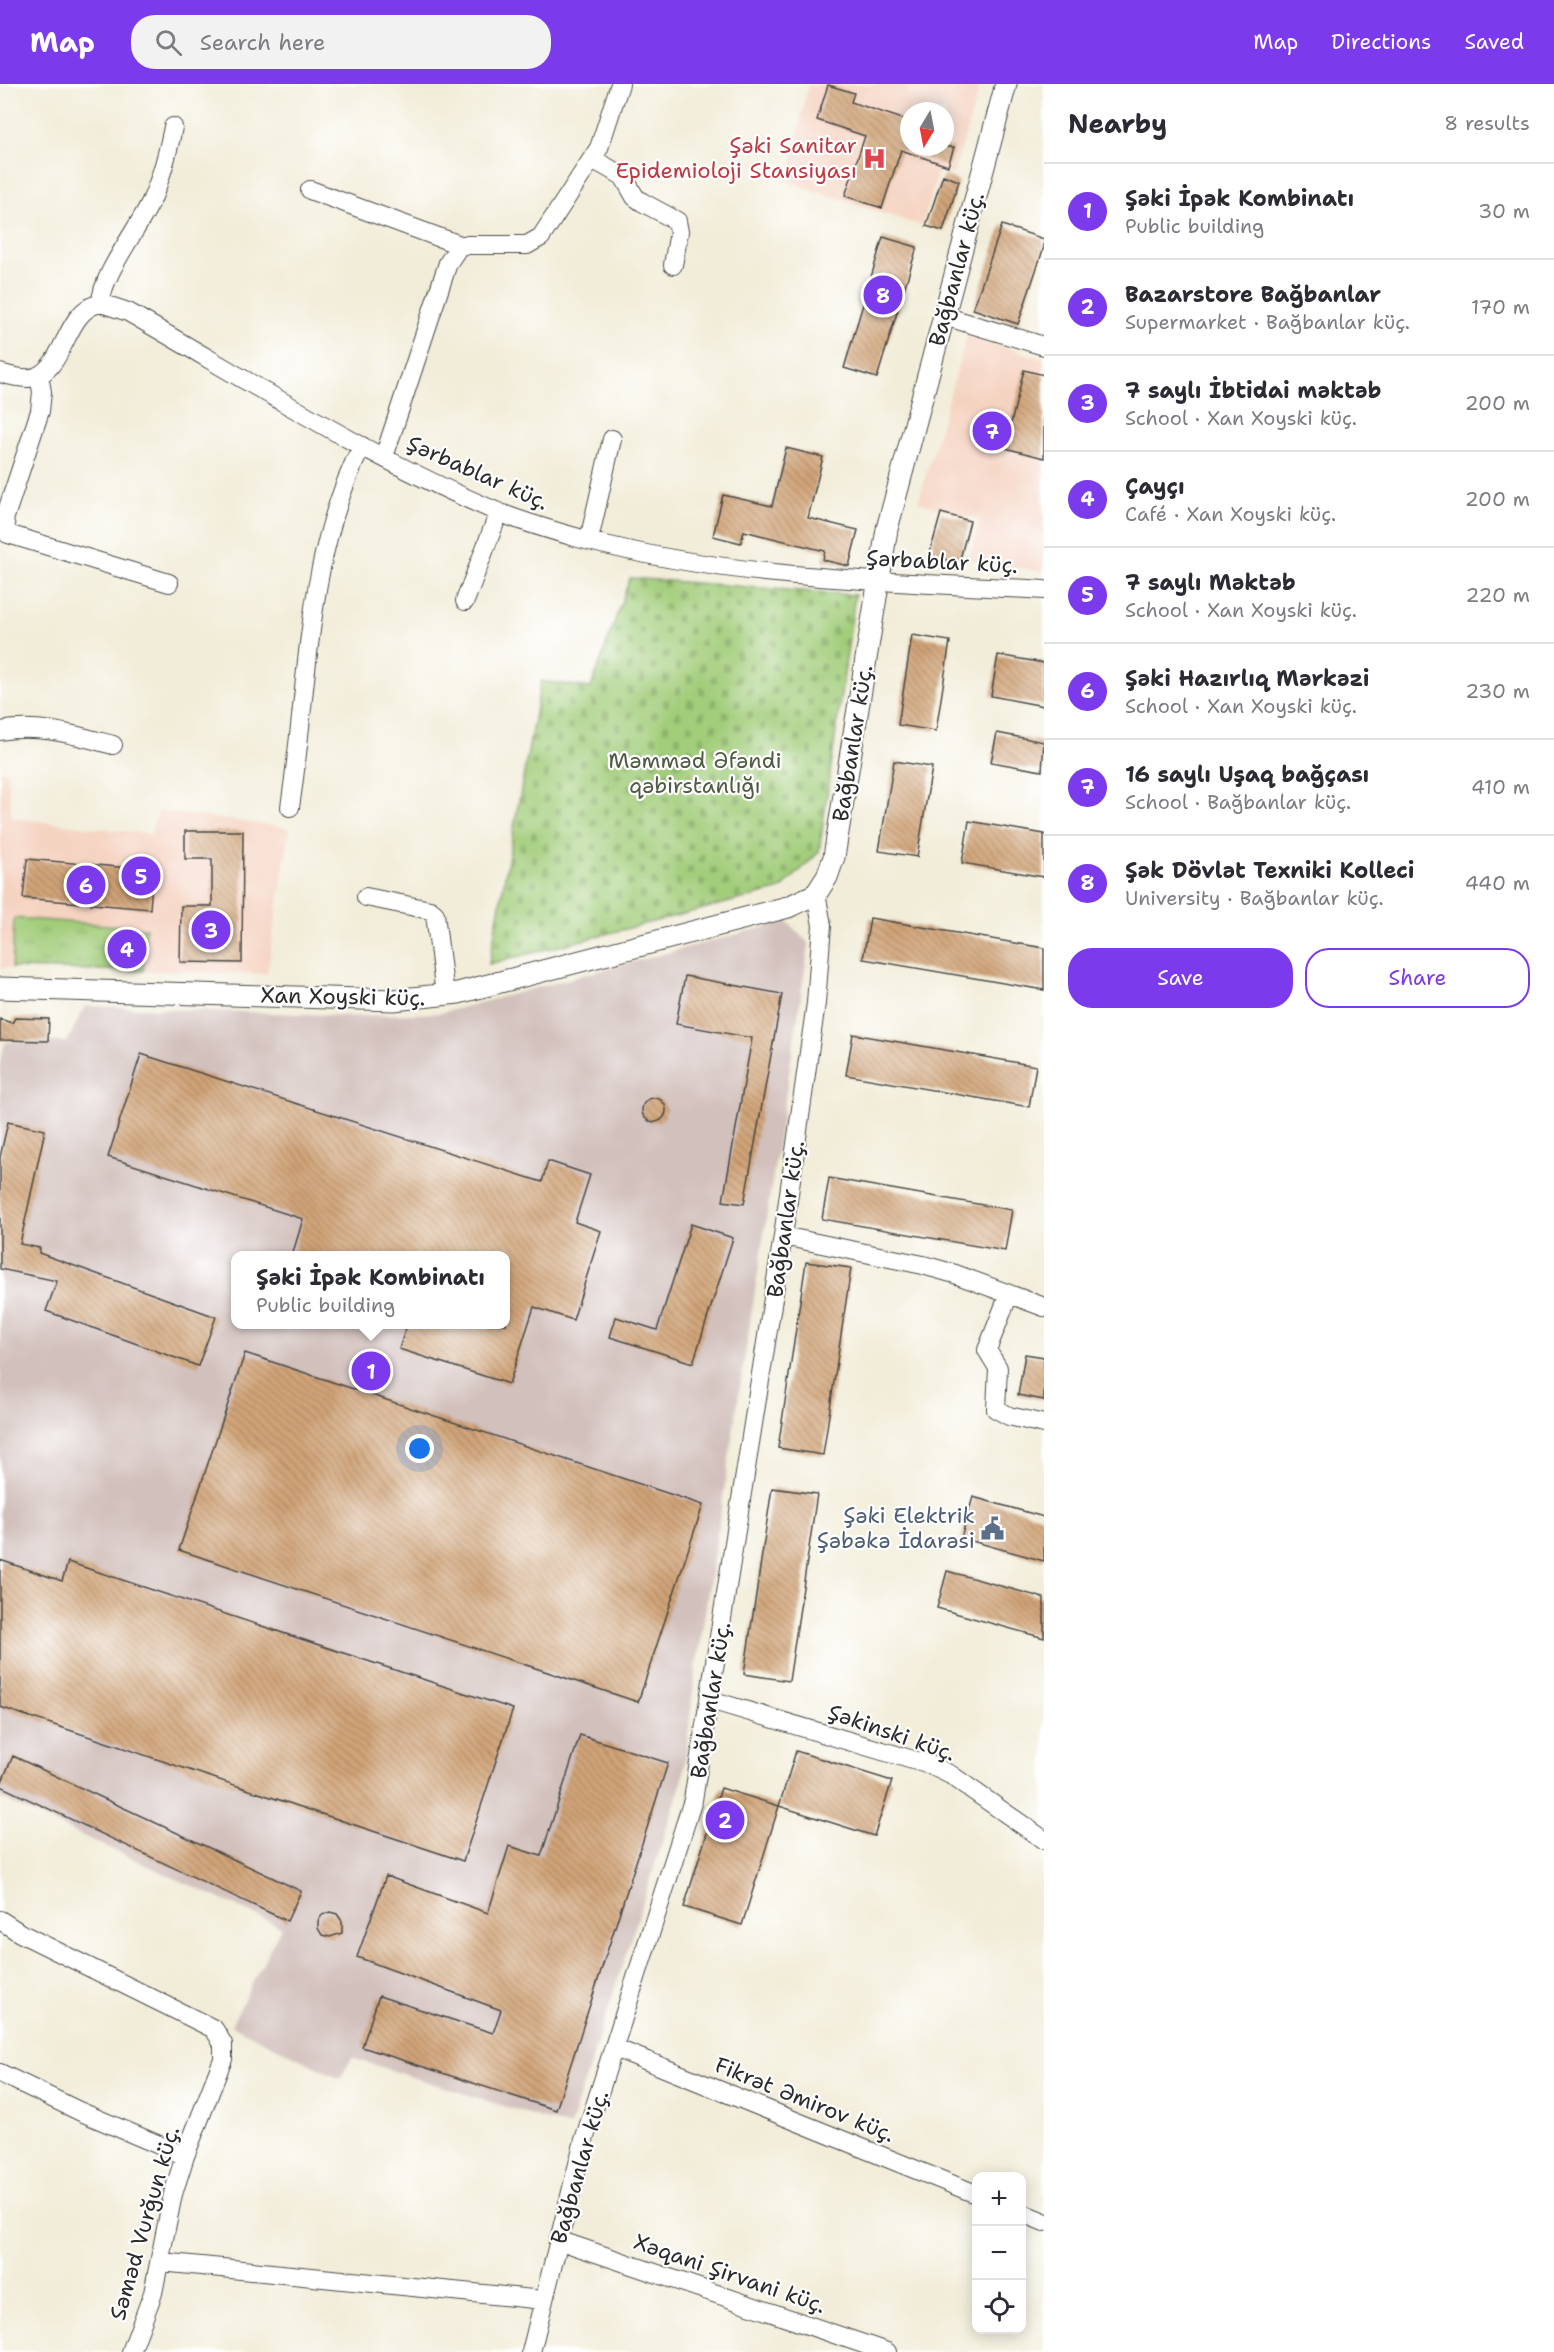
<!DOCTYPE html>
<html lang="en">
<head>
<meta charset="utf-8">
<style>
	:root { --surface:#fff; --page:#f2f2f3; --text:#2b2b33; --muted:#7c7c81; --line:#e1e1e2; --accent:#7c3aed }
	body { margin:0; font-family:"Shantell Sans",sans-serif; background:var(--page); color:var(--text) }
	.controls { position:absolute; right:18px; bottom:18px; display:grid; overflow:hidden; border-radius:12px; box-shadow:0 3px 15px #0003 }
	.controls button { width:54px; height:54px; display:grid; place-items:center; padding:0; border:0; border-bottom:2px solid var(--line); background:var(--surface); color:var(--text); font:30px sans-serif }
	.compass { position:absolute; left:900px; top:18px; width:54px; height:54px; border-radius:50%; background:var(--surface); box-shadow:0 3px 15px #0003; rotate:190deg }
	.you { position:absolute; left:420px; top:1365px; width:21px; height:21px; margin:-15px; border:4px solid #fff; border-radius:50%; background:#1a73e8; box-shadow:0 0 0 9px #1a73e833 }
	.badge { display:grid; place-items:center; width:39px; height:39px; border-radius:50%; background:var(--accent); color:#fff; font-size:20px; font-weight:700 }
	.pin { position:absolute; translate:-50% -50%; border:3px solid #fff; box-shadow:0 2px 6px #0006 }
	.popup { position:absolute; left:231px; top:1167px; width:279px; height:78px; box-sizing:border-box; display:grid; place-content:center; border-radius:12px; background:var(--surface); filter:drop-shadow(0 2px 4px #0005); font-size:20px; white-space:nowrap; color:var(--muted) }
	.popup b { font-size:22px; color:var(--text) }
	.popup::after { content:''; position:absolute; left:50%; top:100%; margin-left:-12px; border:12px solid transparent; border-top-color:var(--surface) }
	.list { margin:0; padding:0; list-style:none }
	h2 { display:flex; justify-content:space-between; align-items:center; height:78px; margin:0; padding:0 24px; font-size:26px }
	h2 small { font-size:20px; font-weight:400; color:var(--muted) }
	.list li { display:grid; grid-template-columns:39px 1fr auto; gap:18px; align-items:center; box-sizing:border-box; height:96px; padding:0 24px; border-top:2px solid var(--line) }
	.list b { display:block; font-size:22px; white-space:nowrap }
	.list p { margin:0; font-size:20px; white-space:nowrap; color:var(--muted) }
	.list em { font-size:20px; font-style:normal; color:var(--muted) }
	.actions { display:flex; gap:12px; padding:18px 24px }
	.actions a { flex:1; padding:14px 0; border:2px solid var(--accent); border-radius:24px; text-align:center; font-size:21px; color:var(--accent) }
	.actions .main { background:var(--accent); color:#fff }
	.icon { flex:none; width:33px; height:33px; fill:none; stroke:currentColor; stroke-width:2; stroke-linecap:round; stroke-linejoin:round }
	.map { position:relative; flex:none; width:1044px; height:2268px; overflow:hidden }
	header { display:flex; align-items:center; gap:36px; box-sizing:border-box; height:84px; padding:0 30px; background:var(--accent); color:#fff }
	header strong { font-size:28px }
	nav { display:flex; gap:33px; margin-inline-start:auto; font-size:21px }
	.search { width:420px; height:54px; background:var(--page); display:flex; align-items:center; gap:15px; box-sizing:border-box; padding:0 21px; border-radius:24px; color:var(--muted); font-size:22px }
	main { display:flex }
	aside { flex:1; background:var(--surface) }
	.map>svg:first-child { display:block }
</style>
</head>
<body>
<header>
<strong>Map</strong>
<div class="search"><svg class="icon" aria-label="search" viewBox="0 0 24 24"><circle cx="10" cy="10" r="6"/><path d="M15 15l6 6"/></svg>Search here</div>
<nav><a>Map</a><a>Directions</a><a>Saved</a></nav>
</header>
<main>
<div class="map">
<svg width="1044" height="2268" viewBox="0 0 1044 2268">
	<defs>
		<pattern id="cemetery-stones" width="16" height="16" patternUnits="userSpaceOnUse" patternTransform="scale(1.5)"><rect width="16" height="16" fill="#a2cd7a"/><path d="M2 7V4a2 2 0 0 1 4 0v3zM10 15v-3a2 2 0 0 1 4 0v3z" fill="#8cb06a"/></pattern>
		<pattern id="park-tufts" width="24" height="20" patternUnits="userSpaceOnUse" patternTransform="scale(1.5)"><rect width="24" height="20" fill="#a2cd7a"/><path d="M3 7l-1-3M5 7V3M7 7l1-3M15 17l-1-3M17 17v-4M19 17l1-3" fill="none" stroke="#8cb06a"/></pattern>
		<pattern id="building-back-hatch" width="6" height="6" patternUnits="userSpaceOnUse" patternTransform="scale(1.5)"><rect width="6" height="6" fill="#d1a478"/><path d="M-1 5l2 2M0 0l6 6M5-1l2 2" fill="none" stroke="#aa8663"/></pattern>
	</defs>
	<rect width="100%" height="100%" fill="#fff"/>
	<filter id="ink" filterUnits="userSpaceOnUse"><feTurbulence type="fractalNoise" baseFrequency=".0167" numOctaves="2"/><feDisplacementMap in="SourceGraphic" scale="12" xChannelSelector="R" yChannelSelector="G"/><feConvolveMatrix kernelMatrix="1 2 1 2 8 2 1 2 1" color-interpolation-filters="sRGB"/></filter>
	<filter id="wash" filterUnits="userSpaceOnUse"><feTurbulence type="fractalNoise" baseFrequency=".008" numOctaves="4" result="noise"/><feDisplacementMap in="SourceGraphic" scale="24" xChannelSelector="R" yChannelSelector="G"/><feGaussianBlur stdDeviation="1.35" result="paint"/><feColorMatrix in="noise" values="0 0 0 0 0 0 0 0 0 0 0 0 0 0 0 0 0 1.4 0 .05"/><feComposite in="paint" operator="in"/></filter>
	<g filter="url(#wash)">
		<rect width="100%" height="100%" fill="#f2edd9"/>
		<!-- built -->
		<path fill="#f5d3c1" fill-rule="evenodd" d="M808,0h173l-28,91 -14,-5 -17,56 -134,-44zM909,27h36v36h-36z
			M967,252l77,23v213l-75,-12 10,-40 -61,-18z
			M0,686h7l5,48 138,16 9,-23 131,17 -23,146 -124,-3 2,-43 -130,-9 -3,49h-12z"/>
		<!-- industrial -->
		<path fill="#d1c0bc" fill-rule="evenodd" d="M787,837l22,23 -115,739 -11,95 -113,349 -218,-69 -12,21 -109,-54 50,-98 -281,-129v-739l6,-17h61l18,-36 268,10 88,-3zM236,1172h270v68h-270z"/>
		<!-- cemetery -->
		<path fill="url(#cemetery-stones)" stroke="#667c52" stroke-width="1.5" d="M630,494l225,17 -36,257 -38,37 -292,75 52,-283 50,7z"/>
		<!-- park -->
		<path fill="url(#park-tufts)" stroke="#667c52" stroke-width="1.5" d="M14,834l132,10 -3,43 -131,-3z"/>
		<g id="blocks">
			<!-- building -->
			<path fill="url(#building-back-hatch)" d="M828,1l26,8 -3,9 58,19v26h45l-6,19 -47,-16 -19,58 -37,-12 20,-60 -48,-16z
				M943,91l16,6 -16,50 -17,-5z
				M1002,141l42,14v8l-26,77 -45,-15z
				M883,153l34,10 -40,131 -33,-10z
				M1024,286l20,5v83l-39,-10z
				M786,364l37,9 -15,61 50,12 -9,36 -26,-6 2,-9 -81,-20 -3,12 -28,-7 10,-41 49,11z
				M941,429l29,8 -11,42 -30,-7z
				M912,551l38,6 -14,90 -38,-6z
				M998,571l46,8v43l-53,-10z
				M997,649l47,9 -2,29 -51,-9z
				M894,677l38,6 -15,90 -38,-6z
				M969,737l75,13v43l-82,-14z
				M185,747h58l-1,132 -62,-1 1,-56h31v-47h-27z
				M27,775l126,11 -3,39 -127,-11z
				M870,834l174,30v42l-181,-31z
				M685,892l97,18 -38,210 -21,-3 29,-163 -76,-14z
				M15,934l34,1 -1,22 -48,-1v-21l12,4z
				M853,950l183,32 -7,41 -183,-32z
				M141,970l401,128 6,-21 42,14 -15,47 26,9 -28,89 -39,-13 -25,77 -110,-35 8,-25h99v-68h-214l11,-37 -195,-62z
				M642 1026a12 12 0 1 1 24 0a12 12 0 1 1-24 0Z
				M8,1038l37,8 -25,114 20,4 -1,5 177,64 -18,49 -152,-55 11,-30 -57,-12v-112z
				M829,1094l183,32 -7,41 -183,-32z
				M691,1140l42,14 -40,125 -83,-26 6,-20 41,13z
				M806,1178l45,6 -28,187 -45,-7z
				M245,1269l458,152 -65,197 -459,-152z
				M1025,1270l19,3v43l-26,-5z
				M772,1404l45,6 -28,187 -45,-7z
				M973,1413l71,20v44l-83,-23z
				M0,1476l62,21 6,-19 445,147 -50,152 -463,-154z
				M947,1487l97,27v40l-107,-30z
				M580,1651l88,28 -112,347 -194,-63 17,-51 114,37 8,-23 -144,-53 29,-81 102,37 21,-67 32,10z
				M796,1667l96,30 -18,55 -95,-30z
				M13,1672l288,135 -14,30 -287,-135z
				M721,1704l58,18 -37,119 -58,-18z
				M330,1828l7,2 5,7v12l-12,4 -8,-2 -4,-7v-7l4,-6z"/>
		</g>
	</g>
	<g filter="url(#ink)">
		<use href="#blocks" fill-opacity="0" stroke="#494845" stroke-width="1.5"/>
		<g fill="none" stroke-linecap="round" stroke-linejoin="round">
			<defs>
				<path id="minor" d="M592,75l31,17 12,21 7,5 35,19 2,11 -6,33
					M310,106l150,55
					M101,219c0,-28 39,-76 51,-104 10,-23 16,-47 21,-72
					M944,232l100,30
					M0,289c10,3 28,8 38,3 29,-15 28,-67 63,-73l27,9c121,69 241,146 370,200 27,11 56,19 84,27 152,41 307,42 462,51
					M39,291l3,17 -2,19 -36,109 4,14 161,49
					M384,373l64,-194 12,-18h67l14,-8 58,-89 21,-64
					M589,456l23,-101
					M465,517l34,-89
					M0,647c40,-7 74,4 113,14
					M290,723c19,-122 15,-249 72,-361
					M366,813l64,13 5,4 10,81
					M783,1152l140,29 32,9 89,33
					M1009,1210l-22,56 11,18 -2,41 13,7 35,8
					M710,1616l220,65 21,10 93,65
					M0,1836l20,13 194,96 9,15v15l-38,97 -12,38 -20,99 -22,59
					M615,1964l361,146
					M0,1989l79,38 106,45
					M1022,2129l22,9
					M558,2156l329,112
					M161,2178l382,38
					M531,2268l53,-212 109,-340 90,-564 33,-233 6,-78 -6,-31"/>
				<path id="tertiary" d="M0,904l394,12 64,-7 330,-86 28,-13 11,-17 7,-20 53,-328 119,-445"/>
			</defs>
			<!-- minor casing -->
			<use href="#minor" stroke="#494845" stroke-width="20"/>
			<!-- tertiary casing -->
			<use href="#tertiary" stroke="#494845" stroke-width="23"/>
			<!-- minor -->
			<use href="#minor" stroke="#fff" stroke-width="18"/>
			<!-- tertiary -->
			<use href="#tertiary" stroke="#fff" stroke-width="21"/>
		</g>
	</g>
	<!-- icons -->
	<defs>
		<symbol id="hospital-bare" viewBox="-9 -9 18 18"><path d="M-5-5h3v3.5h4V-5h3V5h-3V1.5h-4V5h-3Z" fill="#e0444e" stroke="#fff" stroke-width="2.5" paint-order="stroke"/></symbol>
		<symbol id="civic-bare" viewBox="-9 -9 18 18"><path d="M-.6-6.5H3V-4.5H.6V-3L4-1V1h2V6H-6V1h2V-1L-.6-3ZM-1.2 2.5V6h2.4V2.5Z" fill="#5c6f8a" stroke="#fff" stroke-width="2.5" paint-order="stroke"/></symbol>
	</defs>
	<g fill-rule="evenodd">
		<use href="#hospital-bare" x="858" y="58" width="33" height="33"/>
		<use href="#civic-bare" x="976" y="1428" width="33" height="33"/>
	</g>
	<g text-anchor="middle" stroke-width="4.5" stroke-linejoin="round" paint-order="stroke">
		<!-- health labels -->
		<g font-size="22" fill="#be3a42" stroke="#fff" text-anchor="end">
			<text x="857" y="69">Şəki Sanitar<tspan x="857" dy="25">Epidemioloji Stansiyası</tspan></text>
		</g>
		<!-- street labels -->
		<g font-size="22" fill="#2b2b2b" stroke="#fff">
			<text transform="translate(956 185) rotate(-75)" y="8">Bağbanlar küç.</text>
			<text transform="translate(478 388) rotate(24)" y="8">Şərbablar küç.</text>
			<text transform="translate(942 477) rotate(3)" y="8">Şərbablar küç.</text>
			<text transform="translate(852 659) rotate(-81)" y="8">Bağbanlar küç.</text>
			<text transform="translate(343 912) rotate(1)" y="8">Xan Xoyski küç.</text>
			<text transform="translate(785 1135) rotate(-82)" y="8">Bağbanlar küç.</text>
			<text transform="translate(710 1616) rotate(-81)" y="8">Bağbanlar küç.</text>
			<text transform="translate(892 1648) rotate(19)" y="8">Şəkinski küç.</text>
			<text transform="translate(805 2015) rotate(22)" y="8">Fikrət Əmirov küç.</text>
			<text transform="translate(579 2083) rotate(-74)" y="8">Bağbanlar küç.</text>
			<text transform="translate(144 2139) rotate(-74)" y="8">Səməd Vurğun küç.</text>
			<text transform="translate(730 2189) rotate(19)" y="8">Xəqani Şirvani küç.</text>
		</g>
		<!-- park labels -->
		<g font-size="22" fill="#4f5c43" stroke="#fff">
			<text x="695" y="684">Məmməd Əfəndi<tspan x="695" dy="25">qəbirstanlığı</tspan></text>
		</g>
		<!-- service labels -->
		<g font-size="22" fill="#4e5e75" stroke="#fff" text-anchor="end">
			<text x="975" y="1439">Şəki Elektrik<tspan x="975" dy="25">Şəbəkə İdarəsi</tspan></text>
		</g>
	</g>
</svg>
<div class="controls">
<button>+</button>
<button>−</button>
<button><svg class="icon" aria-label="locate" viewBox="0 0 24 24"><circle cx="12" cy="12" r="6"/><path d="M12 2v4M12 18v4M2 12h4M18 12h4"/></svg></button>
</div>
<svg class="compass" viewBox="-18 -18 36 36"><path d="M0-13l5 13h-10z" fill="#e53935"/><path d="M0 13l5-13h-10z" fill="#7c7c81"/></svg>
<div class="you"></div>
<div class="pin badge" style="left:371px;top:1287px">1</div>
<div class="popup"><b>Şəki İpək Kombinatı</b>Public building</div>
<div class="pin badge" style="left:725px;top:1736px">2</div>
<div class="pin badge" style="left:211px;top:846px">3</div>
<div class="pin badge" style="left:127px;top:865px">4</div>
<div class="pin badge" style="left:141px;top:792px">5</div>
<div class="pin badge" style="left:86px;top:801px">6</div>
<div class="pin badge" style="left:992px;top:347px">7</div>
<div class="pin badge" style="left:883px;top:211px">8</div>
</div>
<aside>
<h2>Nearby<small>8 results</small></h2>
<ul class="list">
<li><span class="badge">1</span><div><b>Şəki İpək Kombinatı</b><p>Public building</p></div><em>30 m</em></li>
<li><span class="badge">2</span><div><b>Bazarstore Bağbanlar</b><p>Supermarket · Bağbanlar küç.</p></div><em>170 m</em></li>
<li><span class="badge">3</span><div><b>7 saylı İbtidai məktəb</b><p>School · Xan Xoyski küç.</p></div><em>200 m</em></li>
<li><span class="badge">4</span><div><b>Çayçı</b><p>Café · Xan Xoyski küç.</p></div><em>200 m</em></li>
<li><span class="badge">5</span><div><b>7 saylı Məktəb</b><p>School · Xan Xoyski küç.</p></div><em>220 m</em></li>
<li><span class="badge">6</span><div><b>Şəki Hazırlıq Mərkəzi</b><p>School · Xan Xoyski küç.</p></div><em>230 m</em></li>
<li><span class="badge">7</span><div><b>16 saylı Uşaq bağçası</b><p>School · Bağbanlar küç.</p></div><em>410 m</em></li>
<li><span class="badge">8</span><div><b>Şək Dövlət Texniki Kolleci</b><p>University · Bağbanlar küç.</p></div><em>440 m</em></li>
</ul>
<div class="actions"><a class="main">Save</a><a>Share</a></div>
</aside>
</main>
</body>
</html>
